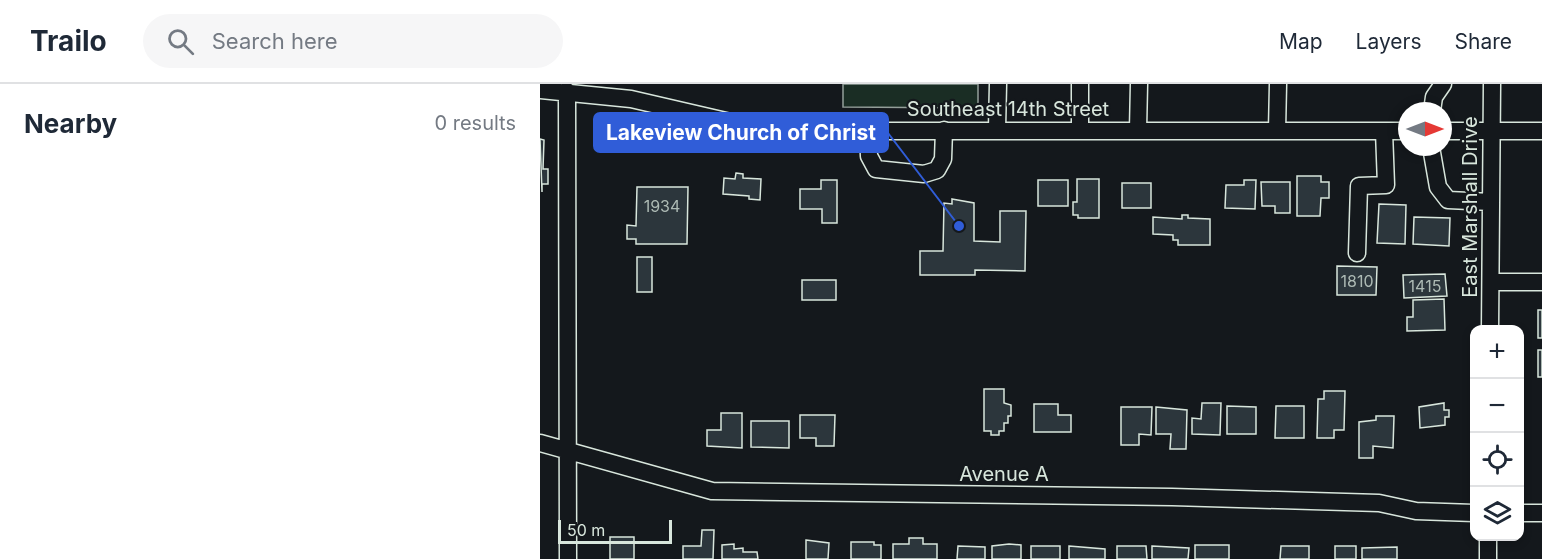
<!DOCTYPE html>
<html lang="en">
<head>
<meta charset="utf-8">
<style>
	:root { --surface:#fff; --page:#f6f6f7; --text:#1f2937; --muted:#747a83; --line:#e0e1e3 }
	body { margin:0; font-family:Inter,sans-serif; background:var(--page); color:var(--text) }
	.controls { position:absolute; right:18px; bottom:18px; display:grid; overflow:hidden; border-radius:12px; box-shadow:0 3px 9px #0003 }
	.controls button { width:54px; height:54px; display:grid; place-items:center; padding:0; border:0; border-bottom:2px solid var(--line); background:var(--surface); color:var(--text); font:30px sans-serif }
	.compass { position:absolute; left:858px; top:18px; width:54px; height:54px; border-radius:50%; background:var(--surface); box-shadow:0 3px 9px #0003; rotate:90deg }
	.scale { position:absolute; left:18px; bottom:15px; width:114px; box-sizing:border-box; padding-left:6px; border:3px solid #d8e6dc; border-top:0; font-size:16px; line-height:21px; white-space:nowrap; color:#d8e6dc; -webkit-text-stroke:4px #14181c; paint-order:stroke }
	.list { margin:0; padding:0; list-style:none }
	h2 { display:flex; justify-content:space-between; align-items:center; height:78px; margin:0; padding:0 24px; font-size:26px }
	h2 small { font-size:20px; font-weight:400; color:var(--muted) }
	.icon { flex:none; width:33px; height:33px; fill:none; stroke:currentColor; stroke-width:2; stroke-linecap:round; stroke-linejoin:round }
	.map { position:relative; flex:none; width:1002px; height:475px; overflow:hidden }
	header { display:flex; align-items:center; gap:36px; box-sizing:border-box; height:84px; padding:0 30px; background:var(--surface); border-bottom:2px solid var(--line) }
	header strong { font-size:28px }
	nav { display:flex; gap:33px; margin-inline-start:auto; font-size:21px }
	.search { width:420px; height:54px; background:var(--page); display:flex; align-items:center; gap:15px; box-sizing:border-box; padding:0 21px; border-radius:33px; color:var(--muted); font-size:22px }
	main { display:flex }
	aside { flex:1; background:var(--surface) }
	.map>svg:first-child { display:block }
</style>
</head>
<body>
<header>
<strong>Trailo</strong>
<div class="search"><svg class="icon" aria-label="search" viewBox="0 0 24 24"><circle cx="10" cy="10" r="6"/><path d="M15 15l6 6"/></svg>Search here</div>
<nav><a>Map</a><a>Layers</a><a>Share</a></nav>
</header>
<main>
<aside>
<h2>Nearby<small>0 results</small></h2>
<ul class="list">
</ul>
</aside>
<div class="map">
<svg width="1002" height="475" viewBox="0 0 1002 475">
	<rect width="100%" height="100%" fill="#14181c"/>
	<!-- green -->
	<path fill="#1a2d24" stroke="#939e99" stroke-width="1.5" d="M303,0h135v24l-135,-1z"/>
	<!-- building -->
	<path fill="#2c363c" stroke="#d8e6dc" stroke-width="1.5" d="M0,55l4,1 -1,29h5v15h-6v8z
		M196,89l7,1v4l18,1 -1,21 -11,-1v-3l-26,-2 1,-16 11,1z
		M757,92h24v6h8v16h-8l-1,18h-23z
		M537,95h22v39h-21v-3h-5v-13h4z
		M281,96h16v43h-15v-14h-22v-20h21z
		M498,96h30v26h-30z
		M704,96h12l-1,29 -30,-1 1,-23h18z
		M721,98h29v31h-15v-7h-13z
		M582,99h29v25h-29z
		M97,103h51l-1,57h-51v-5h-9v-14l9,1z
		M412,115l22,4v38l26,1v-31h26l-1,60 -50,-1v5h-55v-24h23l1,-48 8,1z
		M839,120l27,1 -1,39 -28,-1z
		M642,131h6v3l22,1v26h-32v-5h-5v-5l-20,-1v-17l29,2z
		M874,133l36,1 -1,28 -36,-2z
		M97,173h15v35h-15z
		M797,182l40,1 -1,28h-39z
		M905,190l2,22 -43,2 -1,-23z
		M262,196h34v20h-34z
		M904,215l1,31 -38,1v-14h6v-17z
		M998,226h4v28h-4z
		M998,266h4v27h-4z
		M444,305h20v14l7,2v11h-3v7h-4v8h-5v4h-8v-4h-7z
		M784,307h21l-1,39h-10v8h-17l1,-39h6z
		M662,319h19l-1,32 -28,-1v-16l9,1z
		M904,319v7h5v7h-4v8l-25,3 -1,-21z
		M494,320h24v11h13v17h-37z
		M687,322l29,1v27h-29z
		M736,322h28v32h-29z
		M581,323h31l-1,28 -12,-1v11h-18z
		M616,323l31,3 -1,39h-16l1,-15h-15z
		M181,329h21v35l-35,-2v-16h14z
		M260,331h35l-1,31h-18v-8h-16z
		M836,332h18l-1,32 -20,-2v12h-14v-36l17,-2z
		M211,337h38v27l-38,-1z
		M162,446h12l-1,29h-30v-13h18z
		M70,453h24v22h-24z
		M369,454h14v6h14v15h-44v-15h16z
		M266,456l23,3 -1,16h-22z
		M311,458h23v3h7v14h-30z
		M194,460v5l9,-1v4h14l1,7h-36v-14z
		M469,460l12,1v14h-29v-13z
		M655,461h34v14h-34z
		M418,462l27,1v12h-28z
		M491,462h29v13h-29z
		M529,462l36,3v10h-36z
		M577,462h29l1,13h-30z
		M612,462l37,2 -1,11h-36z
		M741,462h28v13h-29z
		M795,462h21v13h-21z
		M857,463v12h-35v-11z"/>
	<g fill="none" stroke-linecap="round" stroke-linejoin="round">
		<defs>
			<path id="minor" d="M540,0v46
				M0,6l91,9 108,25 72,7h596
				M27,7l1,468
				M892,27l2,-14 9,-13
				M457,45l1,-45
				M598,46l1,-46
				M328,47l1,25 7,13 48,5 13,-4 6,-11 1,-29
				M737,47l1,-47
				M903,47h99
				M891,63l7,40 10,13 43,2
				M817,169l2,-67 27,-1 -2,-54
				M951,198h51
				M950,246l2,-246
				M0,359l172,48 460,6 207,6 37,8 58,2
				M980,429h22
				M948,452v23"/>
		</defs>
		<!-- minor casing -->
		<use href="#minor" stroke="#d8e6dc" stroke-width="19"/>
		<!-- minor -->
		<use href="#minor" stroke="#14181c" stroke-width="16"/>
	</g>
	<g text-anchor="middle" stroke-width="4.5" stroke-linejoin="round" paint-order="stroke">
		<!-- number labels -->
		<g font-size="16" fill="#adbab4">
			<text x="122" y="128">1934</text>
			<text x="817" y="203">1810</text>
			<text x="885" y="208">1415</text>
		</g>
		<!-- street labels -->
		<g font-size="20" fill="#d8e6dc" stroke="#14181c">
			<text x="468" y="32">Southeast 14th Street</text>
			<text transform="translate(930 123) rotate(-90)" y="7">East Marshall Drive</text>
			<text x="464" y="397">Avenue A</text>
		</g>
	</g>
	<!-- callouts -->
	<path fill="none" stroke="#305dd8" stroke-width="2" d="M419 142L348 49"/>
	<circle fill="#305dd8" stroke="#14181c" stroke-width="2" cx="419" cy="142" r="6"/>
	<rect fill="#305dd8" stroke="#305dd8" stroke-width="2" x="54" y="29" width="294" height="39" rx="6"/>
	<g font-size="21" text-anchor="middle" font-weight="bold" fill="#fff">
		<text x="201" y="56">Lakeview Church of Christ</text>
	</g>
</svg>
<div class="controls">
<button>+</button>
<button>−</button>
<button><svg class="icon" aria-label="locate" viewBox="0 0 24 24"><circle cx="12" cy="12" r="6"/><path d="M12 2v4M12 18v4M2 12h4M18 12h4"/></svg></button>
<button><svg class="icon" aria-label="layers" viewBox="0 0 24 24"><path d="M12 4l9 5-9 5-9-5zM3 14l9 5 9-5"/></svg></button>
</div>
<svg class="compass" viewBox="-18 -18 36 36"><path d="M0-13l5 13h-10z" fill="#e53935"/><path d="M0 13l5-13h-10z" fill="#747a83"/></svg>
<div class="scale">50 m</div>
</div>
</main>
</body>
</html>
